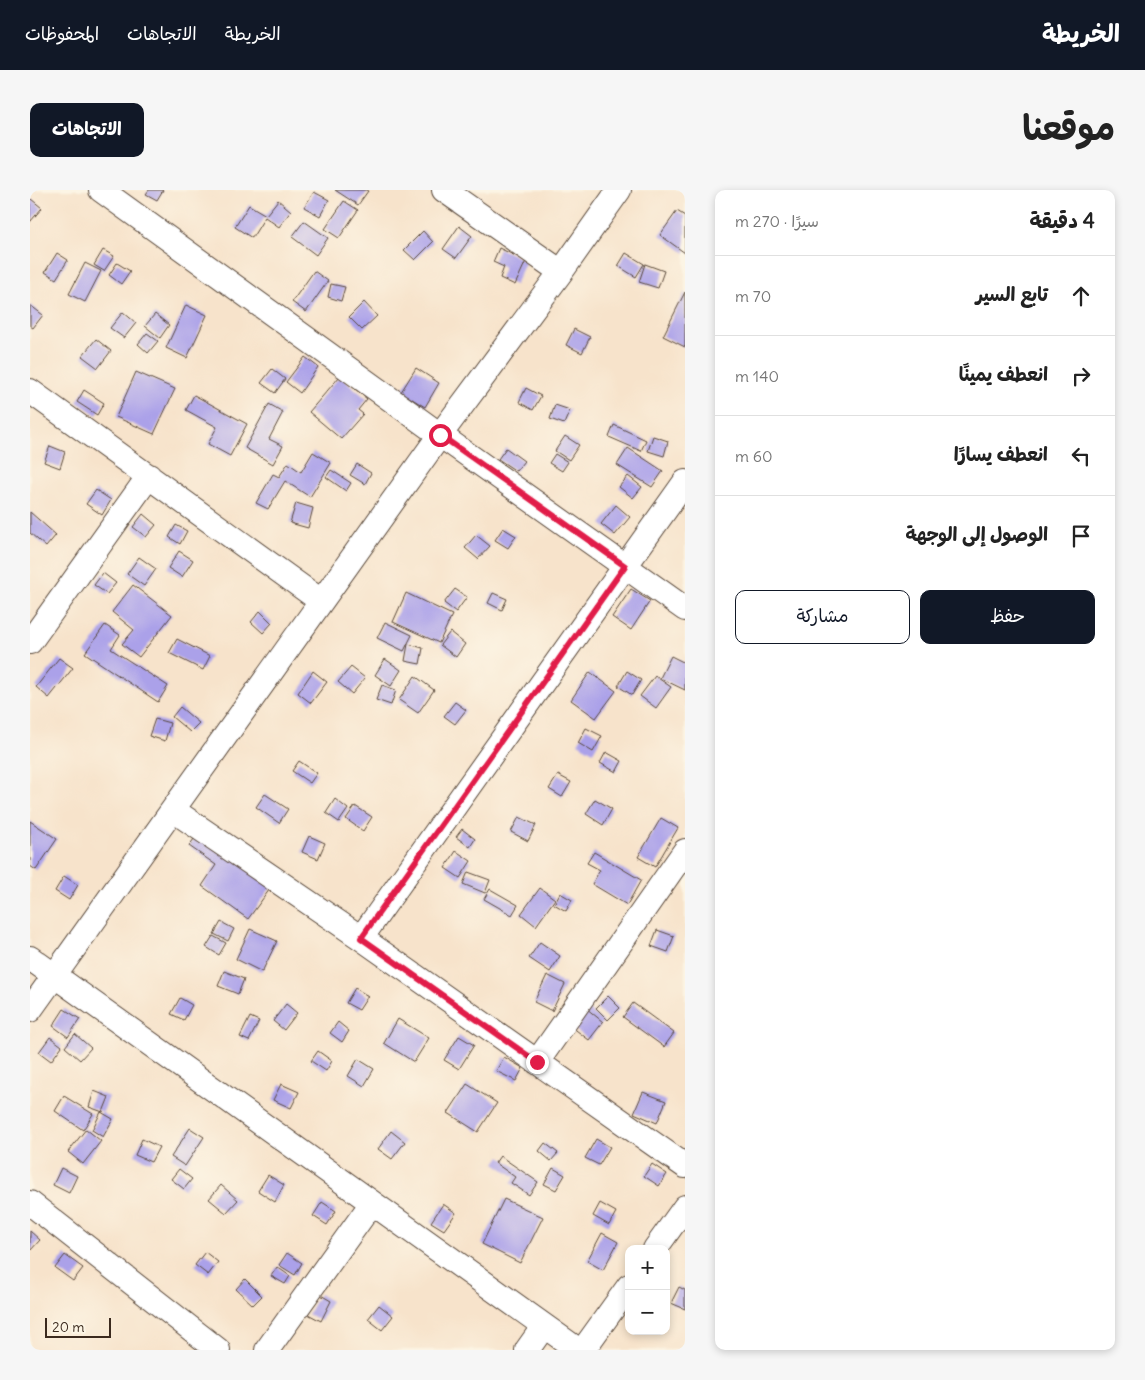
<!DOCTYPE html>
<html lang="ar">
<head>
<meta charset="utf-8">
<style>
	:root { --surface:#fff; --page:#f6f6f6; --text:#222; --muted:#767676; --line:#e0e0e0; --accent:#111827 }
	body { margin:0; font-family:Delius,"Playpen Sans Arabic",sans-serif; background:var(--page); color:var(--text); direction:rtl }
	.controls { position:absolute; right:15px; bottom:15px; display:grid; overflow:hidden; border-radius:10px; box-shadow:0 2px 8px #0003 }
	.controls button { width:45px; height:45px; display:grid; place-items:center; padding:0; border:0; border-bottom:1px solid var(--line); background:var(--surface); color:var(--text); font:25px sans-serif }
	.scale { position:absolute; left:15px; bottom:12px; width:66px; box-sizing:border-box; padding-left:5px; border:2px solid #3b2a1e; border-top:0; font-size:14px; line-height:18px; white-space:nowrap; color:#3b2a1e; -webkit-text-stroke:4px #fcf5e5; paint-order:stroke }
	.stop { position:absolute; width:15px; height:15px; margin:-11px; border:4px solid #e11d48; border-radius:50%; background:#fff }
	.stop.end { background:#e11d48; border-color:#fff; box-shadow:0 1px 5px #0008 }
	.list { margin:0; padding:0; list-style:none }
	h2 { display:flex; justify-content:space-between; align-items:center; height:65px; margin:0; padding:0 20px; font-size:21px }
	h2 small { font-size:16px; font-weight:400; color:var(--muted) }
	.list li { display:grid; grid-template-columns:32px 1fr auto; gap:15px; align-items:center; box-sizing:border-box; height:80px; padding:0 20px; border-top:1px solid var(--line) }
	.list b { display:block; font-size:19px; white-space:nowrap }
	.list em { font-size:16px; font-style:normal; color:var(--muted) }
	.actions { display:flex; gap:10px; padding:15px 20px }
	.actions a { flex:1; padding:11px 0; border:1px solid var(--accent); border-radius:10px; text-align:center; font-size:18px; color:var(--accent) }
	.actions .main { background:var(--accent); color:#fff }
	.icon { flex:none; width:28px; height:28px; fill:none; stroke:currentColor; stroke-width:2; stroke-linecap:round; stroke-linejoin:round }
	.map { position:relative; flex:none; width:655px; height:1160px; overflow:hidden; direction:ltr; border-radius:10px }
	header { display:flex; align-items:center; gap:30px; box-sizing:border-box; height:70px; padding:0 25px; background:var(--accent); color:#fff }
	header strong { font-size:24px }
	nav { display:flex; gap:28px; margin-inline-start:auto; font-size:18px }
	.intro { display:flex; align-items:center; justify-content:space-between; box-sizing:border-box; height:120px; padding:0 30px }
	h1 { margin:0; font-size:35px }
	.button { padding:12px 22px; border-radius:10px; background:var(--accent); color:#fff; font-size:18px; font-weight:700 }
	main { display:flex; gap:30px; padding:0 30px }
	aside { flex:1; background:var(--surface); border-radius:10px; box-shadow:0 2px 8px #0003 }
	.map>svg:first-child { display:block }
</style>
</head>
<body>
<header>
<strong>الخريطة</strong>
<nav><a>الخريطة</a><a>الاتجاهات</a><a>المحفوظات</a></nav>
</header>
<div class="intro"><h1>موقعنا</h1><a class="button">الاتجاهات</a></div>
<main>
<aside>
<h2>4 دقيقة<small>سيرًا · 270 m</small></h2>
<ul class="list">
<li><svg class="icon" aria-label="ahead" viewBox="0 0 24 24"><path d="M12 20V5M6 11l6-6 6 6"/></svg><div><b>تابع السير</b></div><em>70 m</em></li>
<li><svg class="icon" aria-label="right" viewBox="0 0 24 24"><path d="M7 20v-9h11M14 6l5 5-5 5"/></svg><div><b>انعطف يمينًا</b></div><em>140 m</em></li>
<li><svg class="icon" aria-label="left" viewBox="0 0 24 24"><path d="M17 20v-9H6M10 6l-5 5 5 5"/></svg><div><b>انعطف يسارًا</b></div><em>60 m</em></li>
<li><svg class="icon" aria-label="arrive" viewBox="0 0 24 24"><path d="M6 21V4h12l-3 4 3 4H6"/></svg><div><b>الوصول إلى الوجهة</b></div></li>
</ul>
<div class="actions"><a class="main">حفظ</a><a>مشاركة</a></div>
</aside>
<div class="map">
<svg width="655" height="1160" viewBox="0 0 655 1160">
	<rect width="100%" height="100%" fill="#fcf5e5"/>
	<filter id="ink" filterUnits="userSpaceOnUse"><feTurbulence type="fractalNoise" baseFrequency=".02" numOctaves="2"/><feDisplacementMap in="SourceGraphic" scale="10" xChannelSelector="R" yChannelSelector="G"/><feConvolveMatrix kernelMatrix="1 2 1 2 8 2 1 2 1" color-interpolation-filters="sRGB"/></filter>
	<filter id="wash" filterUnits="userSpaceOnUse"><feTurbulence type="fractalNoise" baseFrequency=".0096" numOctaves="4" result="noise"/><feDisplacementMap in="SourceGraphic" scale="20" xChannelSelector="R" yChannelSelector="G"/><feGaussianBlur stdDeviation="1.12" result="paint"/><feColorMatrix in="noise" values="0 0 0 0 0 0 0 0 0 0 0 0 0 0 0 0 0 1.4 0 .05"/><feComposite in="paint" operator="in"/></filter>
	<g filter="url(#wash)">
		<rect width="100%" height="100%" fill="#f7e3cb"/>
		<g id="blocks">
			<!-- building -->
			<path fill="#aba1e9" d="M119,0h14l-6,10 -11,-6z
				M305,0h31l2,1 -10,14z
				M284,2l15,8 -9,16 -16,-9z
				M1,9l11,9 -12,14v-22z
				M248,10l13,11 -12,16 -14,-10 -13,21 -17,-11 14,-22 17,10z
				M314,11l14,9 -19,28 -14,-9z
				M647,21l8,5v37l-25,-18z
				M274,31l24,17 -12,17 -24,-18z
				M429,36l13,10 -16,22 -13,-9z
				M393,41l10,11 -18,18 -11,-10z
				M469,58l27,13 -11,24 -15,-7 4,-11 -11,-5z
				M73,60l11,6 -10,15 -10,-6z
				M27,63l11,7 -12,19 -11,-7z
				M596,63l18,11 -8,13 -18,-11z
				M55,73l16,8 -16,31 -16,-8z
				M87,73l13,8 -9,13 -12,-9z
				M615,74l19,7 -6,17 -19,-6z
				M284,81l14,10 -22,31 -14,-10z
				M301,94l14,3 -4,14 -13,-4z
				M655,102v55l-22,-11z
				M334,112l13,14 -15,14 -13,-13z
				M0,115l13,10 -10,13 -3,-2z
				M156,115l21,10 -20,43 -21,-10z
				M93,122l13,11 -12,15 -14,-10z
				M125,124l14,11 -9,13 -15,-12z
				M544,139l16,8 -8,16 -16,-8z
				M117,143l11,8 -10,12 -10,-9z
				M66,149l15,12 -13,17 -16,-12z
				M275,167l13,10 -18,26 -14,-11z
				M386,178l23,15 -14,24 -24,-15z
				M242,179l13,10 -10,14 -14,-10z
				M106,182l39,17 -21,45 -38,-17z
				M310,186l27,23 -9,11 5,4 -22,25 -32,-27z
				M496,198l15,8 -8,14 -14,-8z
				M54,200l20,13 -7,12 -20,-13z
				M164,205l53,29 -17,32 -22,-12 9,-17 -31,-17z
				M239,214l14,8 -14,27 14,7 -10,18 -28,-16z
				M525,215l15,5 -6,14 -14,-5z
				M584,235l32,15 -5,11 -32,-14z
				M535,246l14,9 -10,15 -14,-9z
				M623,246l15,5 -4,15 -16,-5z
				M20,256l15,6 -5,16 -16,-6z
				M476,258l18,13 -8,10 -18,-12z
				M598,258l35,23 -11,16 -35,-22z
				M283,262l18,11 -21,34 -25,-16 -17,28 -12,-6 17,-29 6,3 9,-14 13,9z
				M525,264l13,8 -6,9 -13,-8z
				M327,274l14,9 -6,11 -15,-9z
				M301,280l20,13 -5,8 -20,-14z
				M598,286l14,11 -9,11 -14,-11z
				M66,300l15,10 -9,15 -16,-11z
				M266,313l17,5 -5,20 -18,-5z
				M586,315l14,12 -15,18 -14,-11z
				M0,322l26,23 -10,12 -16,-14z
				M113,324l13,11 -10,12 -13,-10z
				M146,335l11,6 -7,13 -11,-7z
				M473,338l13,8 -8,12 -13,-8z
				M446,345l14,11 -12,13 -13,-11z
				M149,361l14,9 -11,17 -14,-9z
				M109,367l17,12 -12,17 -17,-12z
				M73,383l13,10 -9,11 -13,-9z
				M103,395l39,30 -33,42 -17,-13 12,-14 -22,-18z
				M425,399l12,8 -11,15 -12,-9z
				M601,399l19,12 -19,29 -19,-13z
				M376,403l46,22 -13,28 -46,-21z
				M463,403l14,6 -5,11 -14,-7z
				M230,421l12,12 -9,10 -12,-11z
				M355,432l27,13 -8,16 -27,-13z
				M75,435l15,10 -9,14 57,37 -10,16 -73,-49z
				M420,442l15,12 -9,13 -16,-12z
				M147,449l33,17 -7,14 -34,-17z
				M378,454l15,4 -3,16 -15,-3z
				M641,466l14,7v27l-25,-12z
				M29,468l14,10 -24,30 -13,-11z
				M355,469l16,11 -10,16 -16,-11z
				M321,477l14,11 -13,16 -14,-12z
				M283,481l14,11 -16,21 -13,-10z
				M597,481l14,9 -9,15 -14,-9z
				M560,482l26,19 -20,27 -25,-18z
				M385,486l19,14 -16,23 -19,-13z
				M625,486l16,11 -15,21 -16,-12z
				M352,495l14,5 -5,15 -15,-5z
				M425,512l11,8 -11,14 -11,-8z
				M150,517l19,16 -9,9 -18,-15z
				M125,529l15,4 -5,18 -16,-5z
				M556,538l16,8 -9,16 -15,-9z
				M576,562l16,9 -6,11 -16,-9z
				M269,571l18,12 -7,10 -18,-12z
				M528,585l13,7 -9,15 -13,-8z
				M235,604l23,15 -9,14 -23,-16z
				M305,609l13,10 -9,13 -13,-9z
				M565,609l17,10 -9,16 -17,-11z
				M325,616l17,11 -9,14 -17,-12z
				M489,627l17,8 -8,16 -17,-9z
				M631,628l17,10 -23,39 -17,-10z
				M0,631l27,18 -21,31 -6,-4z
				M171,639l74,53 -27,37 -46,-33 14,-21 -27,-19z
				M432,639l13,10 -5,8 -14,-10z
				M279,646l16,7 -7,16 -16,-7z
				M426,661l15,10 -11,17 -15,-10z
				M564,662l47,28 -14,25 -35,-21 8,-14 -13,-7z
				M438,682l22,8 -5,13 -22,-9z
				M34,686l14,9 -9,15 -14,-9z
				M510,698l15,11 -19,27 -15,-12z
				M460,699l28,16 -6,10 -28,-16z
				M530,703l12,7 -6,11 -12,-7z
				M191,732l13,7 -6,12 -14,-7z
				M220,739l27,12 -15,31 -26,-13z
				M627,740l17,6 -6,16 -17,-6z
				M183,746l13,7 -7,12 -13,-8z
				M510,752l20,14 -10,16 -21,-14z
				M194,781l20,8 -6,15 -20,-8z
				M517,785l18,9 -13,27 -18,-9z
				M325,798l13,8 -9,14 -13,-7z
				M578,806l12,12 -12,12 -12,-12z
				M150,808l12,7 -8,15 -13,-6z
				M603,813l41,30 -10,14 -41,-30z
				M256,814l11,9 -13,17 -11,-9z
				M556,818l17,14 -14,18 -17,-13z
				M34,819l16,10 -12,18 -15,-11z
				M220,827l9,4 -10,20 -9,-4z
				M368,829l31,19 -15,24 -30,-19z
				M308,832l11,9 -7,11 -12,-9z
				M45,844l16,14 -11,12 -15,-13z
				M429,846l15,9 -15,24 -15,-9z
				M20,847l12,9 -11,15 -12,-9z
				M288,861l14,10 -6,10 -15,-10z
				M474,867l19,11 -7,13 -20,-10z
				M328,869l16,10 -10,17 -16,-10z
				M251,894l18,8 -8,16 -18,-8z
				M437,894l30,19 -19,29 -30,-19z
				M64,901l15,6 -6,15 -14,-5z
				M613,902l23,9 -9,22 -23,-10z
				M34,906l29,18 -10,16 -28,-19z
				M71,922l12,7 -10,18 -11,-7z
				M160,938l14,9 -19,29 -14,-9z
				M56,939l15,12 -18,23 -15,-12z
				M361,941l14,11 -13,17 -14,-10z
				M112,949l17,8 -8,15 -16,-7z
				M566,949l14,8 -11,18 -14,-7z
				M515,953l13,10 -7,8 -12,-10z
				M470,966l38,26 -9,13 -18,-12 4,-6 -20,-14z
				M622,974l15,10 -8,12 -15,-10z
				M31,978l16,8 -8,17 -16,-8z
				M523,978l12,7 -9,15 -12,-6z
				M149,979l13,10 -8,10 -13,-10z
				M238,985l16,10 -9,17 -17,-11z
				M191,995l17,15 -12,13 -17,-14z
				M474,1009l39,18 -23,46 -38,-19z
				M292,1012l14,9 -9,14 -14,-9z
				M570,1013l16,9 -7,13 -16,-9z
				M413,1014l13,9 -12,17 -13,-8z
				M0,1041l10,9 -10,11z
				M572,1043l16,9 -15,28 -16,-9z
				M175,1062l13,10 -10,13 -13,-10z
				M257,1063l15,10 -7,12 -16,-10z
				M35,1065l18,13 -10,13 -18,-13z
				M247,1077l13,9 -5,8 -14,-8z
				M215,1089l17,17 -9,9 -17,-16z
				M649,1097l6,3v19l-14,-6z
				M289,1104l12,7 -10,20 -13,-7z
				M349,1115l14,11 -11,14 -14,-11z"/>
		</g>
	</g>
	<g filter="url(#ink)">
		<use href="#blocks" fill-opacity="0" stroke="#574638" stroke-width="1"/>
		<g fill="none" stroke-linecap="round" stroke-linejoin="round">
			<defs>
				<path id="minor" d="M71,0l339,245 245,174
					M414,0l117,82
					M0,201l291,210
					M0,452l119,-166
					M143,620l188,128 324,228
					M331,748l324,-456
					M0,768l548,392
					M0,820l410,-575 121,-163 58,-82
					M507,872l148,-211
					M0,1013l188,147
					M625,1059l30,-42
					M237,1160l105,-147
					M497,1160l17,-24
					M553,1160l46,-64"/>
			</defs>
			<!-- minor casing -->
			<use href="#minor" stroke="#574638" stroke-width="26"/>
			<!-- minor -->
			<use href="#minor" stroke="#fff" stroke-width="24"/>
		</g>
	</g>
	<g fill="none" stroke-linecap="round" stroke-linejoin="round" filter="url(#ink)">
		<!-- route -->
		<path stroke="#e11d48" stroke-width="6" d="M410,245l185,131 -264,372 176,124"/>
	</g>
</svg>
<div class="controls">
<button>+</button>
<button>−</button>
</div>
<div class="scale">20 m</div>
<div class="stop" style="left:410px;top:245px"></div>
<div class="stop end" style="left:507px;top:872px"></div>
</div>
</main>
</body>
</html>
